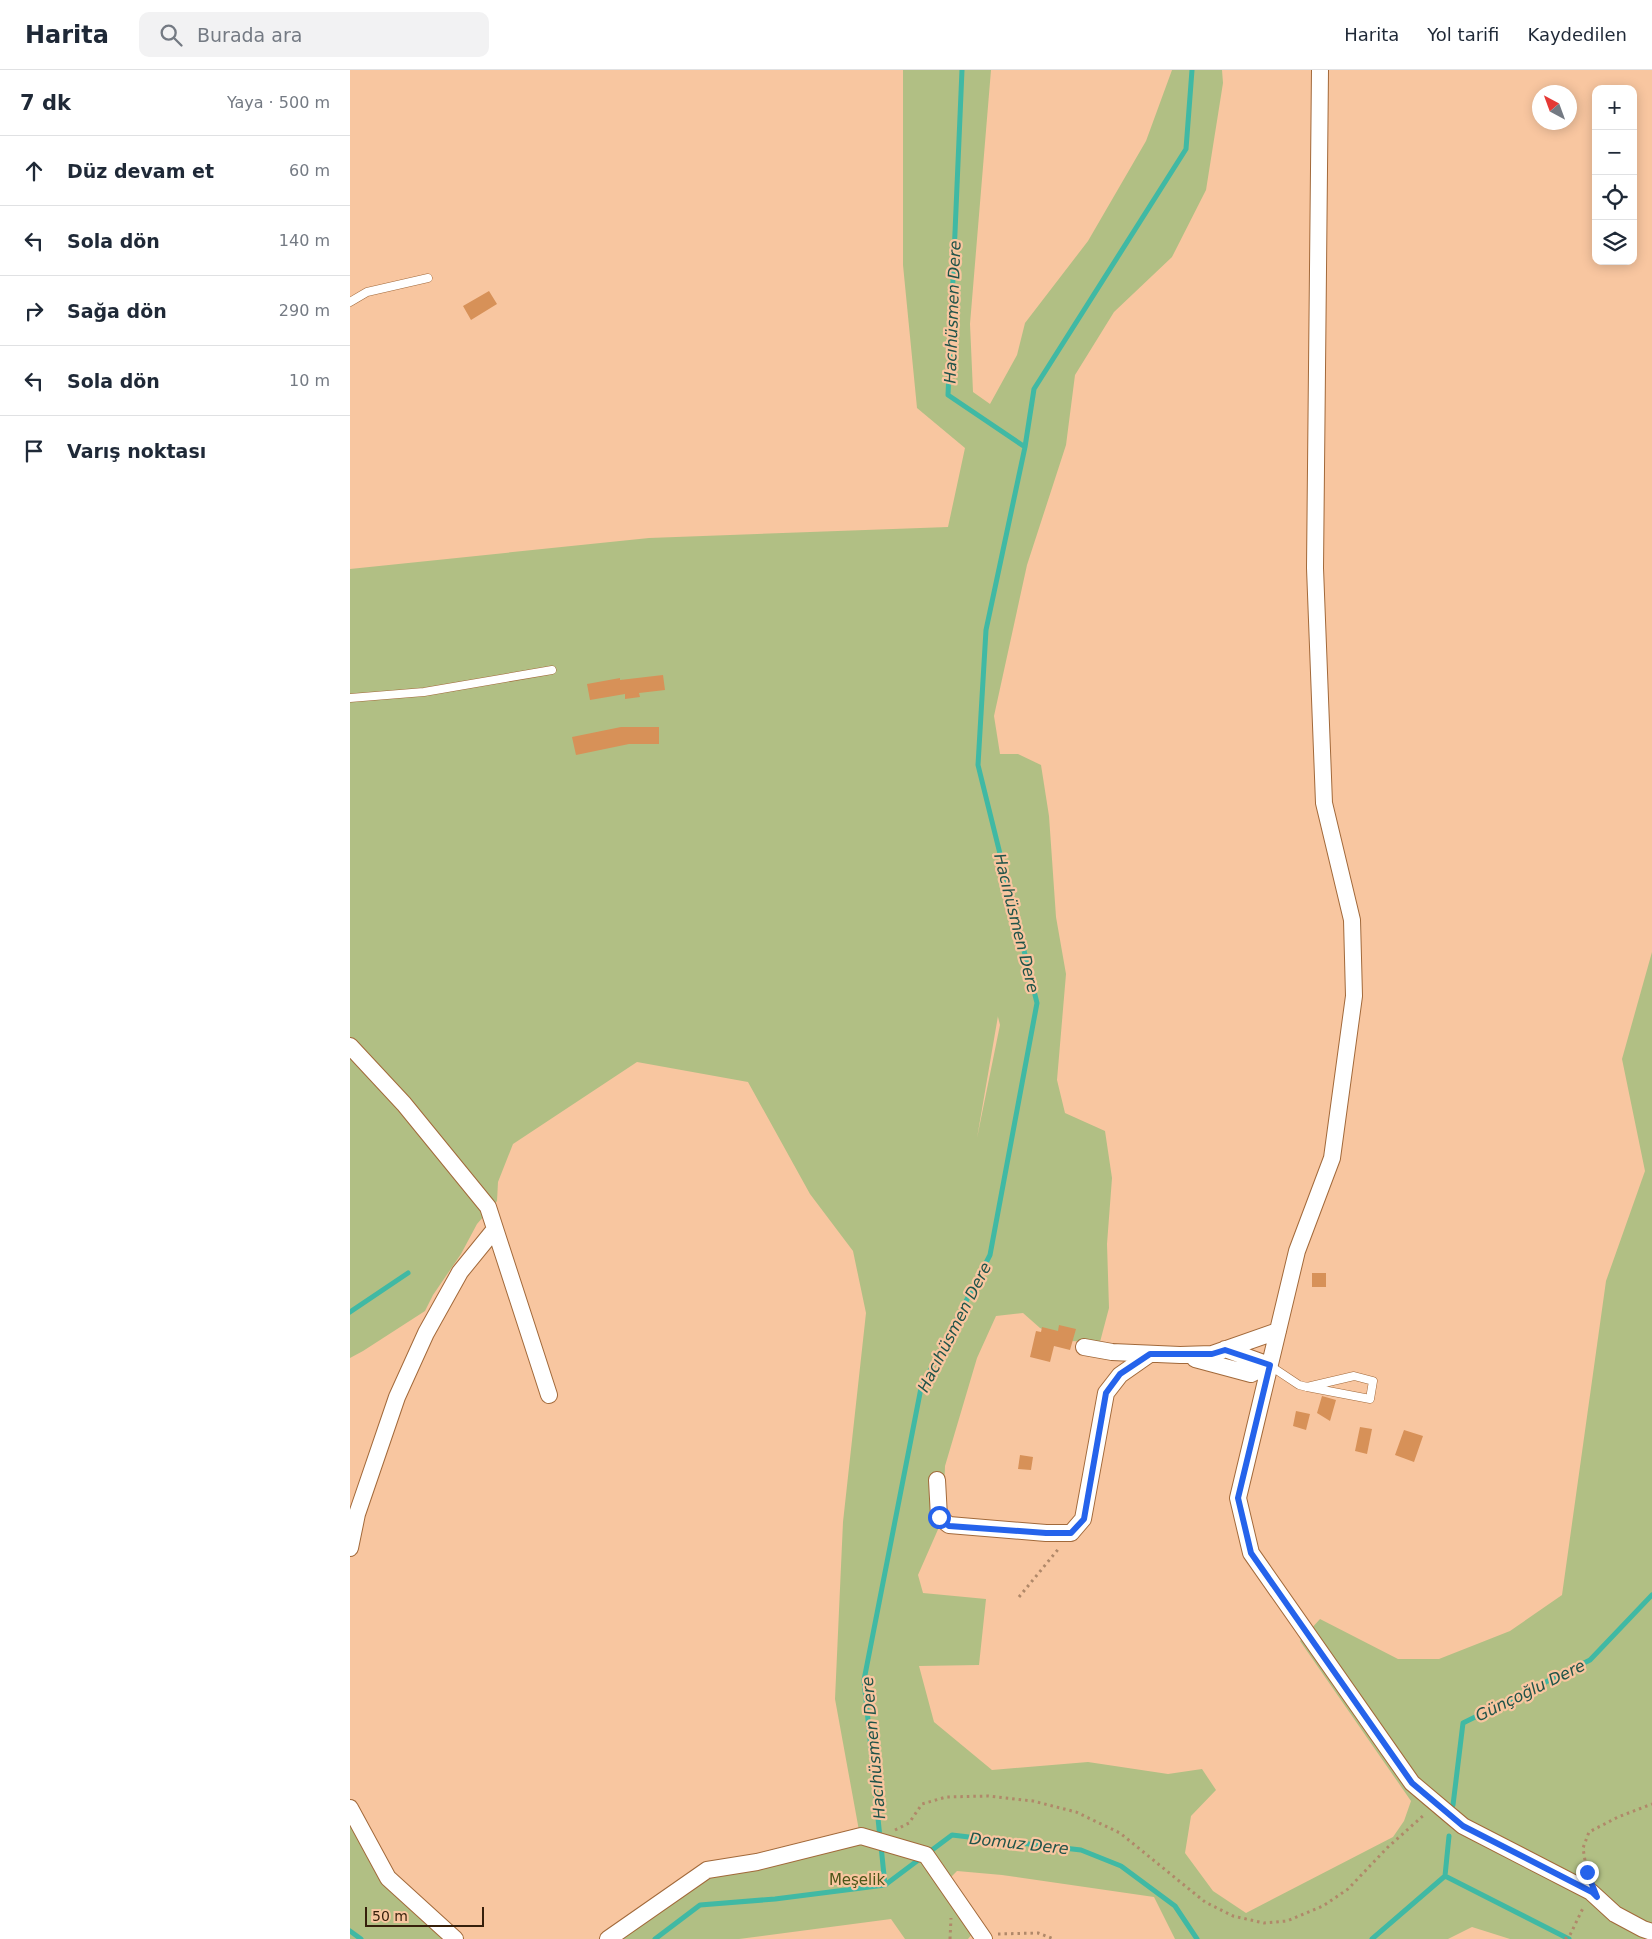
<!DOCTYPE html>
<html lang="tr">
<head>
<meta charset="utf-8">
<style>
	:root { --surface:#fff; --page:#f2f2f3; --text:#1f2937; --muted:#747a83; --line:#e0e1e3 }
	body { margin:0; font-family:"DejaVu Sans",sans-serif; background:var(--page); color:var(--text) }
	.controls { position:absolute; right:15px; top:15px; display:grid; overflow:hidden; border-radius:10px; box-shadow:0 2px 12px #0003 }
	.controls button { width:45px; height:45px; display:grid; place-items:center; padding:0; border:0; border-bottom:1px solid var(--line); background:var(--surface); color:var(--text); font:25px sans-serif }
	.compass { position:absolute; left:1182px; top:15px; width:45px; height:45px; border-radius:50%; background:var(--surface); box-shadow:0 2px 12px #0003; rotate:319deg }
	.scale { position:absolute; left:15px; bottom:12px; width:119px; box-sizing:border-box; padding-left:5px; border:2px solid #361f0b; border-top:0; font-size:14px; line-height:18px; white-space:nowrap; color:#361f0b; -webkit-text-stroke:4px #f8c6a0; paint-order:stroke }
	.stop { position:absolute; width:15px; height:15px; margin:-11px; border:4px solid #2563eb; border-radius:50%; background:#fff }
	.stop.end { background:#2563eb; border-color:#fff; box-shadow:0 1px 5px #0008 }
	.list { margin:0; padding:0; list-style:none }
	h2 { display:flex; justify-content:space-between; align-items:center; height:65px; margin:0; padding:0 20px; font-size:21px }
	h2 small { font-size:16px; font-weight:400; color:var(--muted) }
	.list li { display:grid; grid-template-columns:32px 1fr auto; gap:15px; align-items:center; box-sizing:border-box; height:70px; padding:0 20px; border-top:1px solid var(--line) }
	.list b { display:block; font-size:19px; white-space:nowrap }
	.list em { font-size:16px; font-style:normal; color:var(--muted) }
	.icon { flex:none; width:28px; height:28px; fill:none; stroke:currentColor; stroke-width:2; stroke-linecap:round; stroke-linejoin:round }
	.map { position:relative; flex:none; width:1302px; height:1869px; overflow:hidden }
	header { display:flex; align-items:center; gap:30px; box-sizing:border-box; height:70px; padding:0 25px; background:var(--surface); border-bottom:1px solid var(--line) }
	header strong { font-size:24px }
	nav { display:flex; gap:28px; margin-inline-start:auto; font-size:18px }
	.search { width:350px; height:45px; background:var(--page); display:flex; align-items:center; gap:12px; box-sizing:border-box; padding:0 18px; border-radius:10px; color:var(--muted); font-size:19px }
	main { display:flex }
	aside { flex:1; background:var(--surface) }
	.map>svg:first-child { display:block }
</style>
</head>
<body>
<header>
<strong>Harita</strong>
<div class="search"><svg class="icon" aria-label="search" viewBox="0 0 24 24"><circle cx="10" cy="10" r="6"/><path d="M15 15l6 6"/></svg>Burada ara</div>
<nav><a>Harita</a><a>Yol tarifi</a><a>Kaydedilen</a></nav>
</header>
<main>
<aside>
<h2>7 dk<small>Yaya · 500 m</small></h2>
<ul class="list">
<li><svg class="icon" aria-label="ahead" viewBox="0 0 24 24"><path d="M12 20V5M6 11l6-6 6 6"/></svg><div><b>Düz devam et</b></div><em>60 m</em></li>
<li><svg class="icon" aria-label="left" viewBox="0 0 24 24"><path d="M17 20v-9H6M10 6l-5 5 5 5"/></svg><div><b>Sola dön</b></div><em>140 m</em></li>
<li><svg class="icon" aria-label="right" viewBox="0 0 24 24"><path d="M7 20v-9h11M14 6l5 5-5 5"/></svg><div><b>Sağa dön</b></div><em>290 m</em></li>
<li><svg class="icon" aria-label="left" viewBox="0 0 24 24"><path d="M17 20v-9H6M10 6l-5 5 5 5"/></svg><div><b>Sola dön</b></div><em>10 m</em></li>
<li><svg class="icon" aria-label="arrive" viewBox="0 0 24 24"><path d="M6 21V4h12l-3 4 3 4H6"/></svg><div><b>Varış noktası</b></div></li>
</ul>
</aside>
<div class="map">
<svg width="1302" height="1869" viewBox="0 0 1302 1869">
	<rect width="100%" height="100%" fill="#f8c6a0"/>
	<!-- green -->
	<path fill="#b1bf84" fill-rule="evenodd" d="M553,0h88l-21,254 3,68 17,12 27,-49 8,-32 63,-82 58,-100 26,-71h50l1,13 -17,107 -34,67 -58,55 -39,63 -9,70 -39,120 -33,151 6,38h18l23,11 8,51 7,101 10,57 -9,106 8,33 40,18 7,47 -5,66 2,64 -9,34 -32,-1 -28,-13 -17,-15 -27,3 -19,42 -32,108 -2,52 -25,57 5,18 63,6 -7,66 -60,1 15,56 58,48 96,-8 80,12 34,-5 14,21 -25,26 -6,37 28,38 33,22 147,-76 11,-16 7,-20 -111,-160 20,-22 78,40h41l71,-28 52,-36 44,-314 39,-110 -23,-112 30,-107v987h-142l-38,-12 -24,12h-273l-21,-42 -152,-22 -45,-4 -12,12 32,45 -9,11h-63l-14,-20 -152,20h-131l99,-69 153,-34 -25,-137 8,-177 23,-209 -13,-62 -43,-57 -62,-112 -111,-20 -124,82 -15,38 -1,19 -20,23 -16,30 -28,41 -8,16 -62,40 -13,7v-789l299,-31 299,-11 17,-79 -48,-40 -14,-143zM648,947l2,8 -23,113 21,-122z
		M0,1738l38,70 67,61h-105z"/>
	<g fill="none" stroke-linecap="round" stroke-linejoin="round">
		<!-- stream -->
		<path stroke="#40b9a4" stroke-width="5" d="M675,377l9,-58 152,-240 6,-79
			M0,1242l58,-39
			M1103,1735l10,-82 127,-63 62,-65
			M530,1768l-16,-158 57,-292 69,-133 47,-252 -59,-238 8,-135 39,-183 -77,-52 14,-325
			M531,1776l4,39
			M578,1783l24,-18 129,15 40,16 54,40 22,33
			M1095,1806l4,-40
			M0,1861l11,8
			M305,1869l45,-34 75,-6 110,-14 36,-27
			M1022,1869l73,-63 124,63"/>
	</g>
	<!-- building -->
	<path fill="#d79158" d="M139,221l8,13 -26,16 -8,-14z
		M313,605l2,15 -26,3 1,4 -15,2v-5l-35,6 -3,-16 33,-6v2z
		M271,657h38v17h-30l-53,11 -4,-18z
		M962,1203h14v14h-14z
		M709,1255l17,4 -6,21 -16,-4 -4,16 -20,-5 6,-26 5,1 1,-5 16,4z
		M972,1326l14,4 -6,21 -13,-8z
		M946,1341l14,3 -4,16 -13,-4z
		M1010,1357l12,2 -5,25 -12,-3z
		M1054,1360l19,6 -9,26 -19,-7z
		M670,1385l13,2 -2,13 -13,-1z"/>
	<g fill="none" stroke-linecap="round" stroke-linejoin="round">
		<defs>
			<path id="service" d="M0,232l17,-10 61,-14
				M0,628l74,-6 128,-22
				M919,1295l30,20 8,2 63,12 3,-18 -19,-5 -47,11"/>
			<path id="minor" d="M970,0l-5,498 9,235 28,117 2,76 -22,162 -35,93 -59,247 13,55 161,230 51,43 128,66 24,22 28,15 9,3
				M0,976l54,58 84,103 61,188
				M734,1277l28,5 68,3 32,-1 66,-23
				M875,1279l44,16
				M845,1289l56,15 18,-9
				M587,1410l2,37 10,8 97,8h25l12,-14 23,-126 14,-18 30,-21
				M0,1478l7,-34 40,-117 29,-64 34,-61 35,-43
				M0,1738l38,70 67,61
				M258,1869l99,-69 50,-8 104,-26 65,19 58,84"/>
		</defs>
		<!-- service casing -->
		<use href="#service" stroke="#a2693a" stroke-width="9"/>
		<!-- minor casing -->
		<use href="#minor" stroke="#a2693a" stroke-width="18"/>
		<!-- path -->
		<path stroke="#b08869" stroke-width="3" stroke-dasharray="2.5 4" stroke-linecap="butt" d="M669,1527l41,-50
			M545,1760l14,-7 13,-19 24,-7 42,-1 45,5 43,11 44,21 85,69 28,14 31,7 23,-2 36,-15 25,-17 39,-41 38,-34
			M1237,1803l-4,-25 6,-16 29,-15 34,-13
			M648,1864l40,-1 16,6
			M600,1869l1,-21
			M1215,1869l5,-4 14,-29"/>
		<!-- service -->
		<use href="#service" stroke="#fff" stroke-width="8"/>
		<!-- minor -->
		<use href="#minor" stroke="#fff" stroke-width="16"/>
	</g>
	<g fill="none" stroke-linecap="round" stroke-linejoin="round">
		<!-- route -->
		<path stroke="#2563eb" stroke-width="6" d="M589,1447l10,9 97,7h25l13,-14 22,-126 14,-19 30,-20h62l13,-4 45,15 -32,133 13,55 161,230 51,43 129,66 5,5 -10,-25"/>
	</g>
	<g text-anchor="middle" stroke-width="4.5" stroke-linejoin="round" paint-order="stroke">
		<!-- park labels -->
		<g font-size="15" fill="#4b5619" stroke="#f8c6a0">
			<text x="507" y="1815">Meşelik</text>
		</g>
		<!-- water labels -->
		<g font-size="16" font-style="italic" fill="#205349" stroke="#f8c6a0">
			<text transform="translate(602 242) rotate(-88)" y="6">Hacıhüsmen Dere</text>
			<text transform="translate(667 853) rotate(76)" y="6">Hacıhüsmen Dere</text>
			<text transform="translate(604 1257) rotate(-63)" y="6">Hacıhüsmen Dere</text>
			<text transform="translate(1180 1620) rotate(-26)" y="6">Günçoğlu Dere</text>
			<text transform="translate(523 1678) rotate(-95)" y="6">Hacıhüsmen Dere</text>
			<text transform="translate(669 1773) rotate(6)" y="6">Domuz Dere</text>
		</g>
	</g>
</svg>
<div class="controls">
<button>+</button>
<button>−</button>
<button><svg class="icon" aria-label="locate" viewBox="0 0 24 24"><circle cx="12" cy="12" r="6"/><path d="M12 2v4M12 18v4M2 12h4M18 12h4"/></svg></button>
<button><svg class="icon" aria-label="layers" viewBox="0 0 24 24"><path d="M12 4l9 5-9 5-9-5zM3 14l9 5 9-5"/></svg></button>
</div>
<svg class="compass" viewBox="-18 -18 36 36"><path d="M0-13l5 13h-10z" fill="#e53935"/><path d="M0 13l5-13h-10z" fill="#747a83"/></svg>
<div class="scale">50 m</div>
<div class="stop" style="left:589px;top:1447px"></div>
<div class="stop end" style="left:1237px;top:1802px"></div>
</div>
</main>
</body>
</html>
